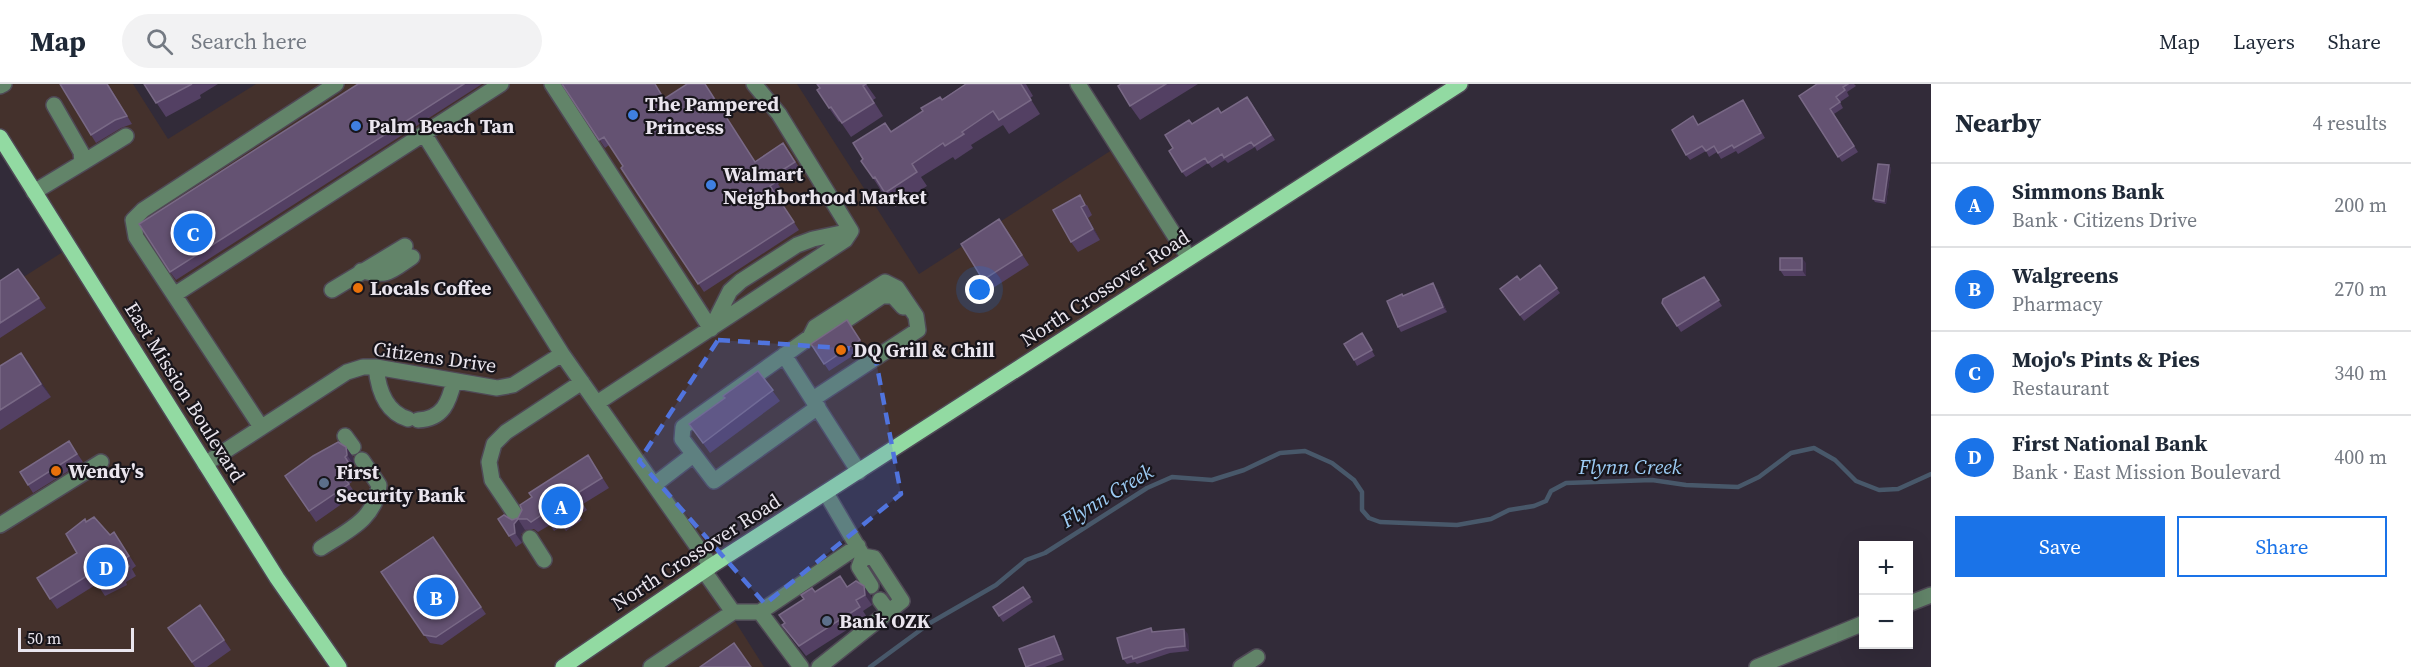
<!DOCTYPE html>
<html lang="en">
<head>
<meta charset="utf-8">
<style>
	:root { --surface:#fff; --page:#f2f2f3; --text:#1f2937; --muted:#747a83; --line:#e0e1e3; --accent:#1a73e8 }
	body { margin:0; font-family:"Source Serif 4",serif; background:var(--page); color:var(--text) }
	.controls { position:absolute; right:18px; bottom:18px; display:grid; overflow:hidden; border-radius:0px; box-shadow:0 6px 24px #0002 }
	.controls button { width:54px; height:54px; display:grid; place-items:center; padding:0; border:0; border-bottom:2px solid var(--line); background:var(--surface); color:var(--text); font:30px sans-serif }
	.scale { position:absolute; left:18px; bottom:15px; width:116px; box-sizing:border-box; padding-left:6px; border:3px solid #eae5ee; border-top:0; font-size:16px; line-height:21px; white-space:nowrap; color:#eae5ee; -webkit-text-stroke:4px #18151b; paint-order:stroke }
	.you { position:absolute; left:980px; top:206px; width:21px; height:21px; margin:-15px; border:4px solid #fff; border-radius:50%; background:#1a73e8; box-shadow:0 0 0 9px #1a73e833 }
	.badge { display:grid; place-items:center; width:39px; height:39px; border-radius:50%; background:var(--accent); color:#fff; font-size:20px; font-weight:700 }
	.pin { position:absolute; translate:-50% -50%; border:3px solid #fff; box-shadow:0 2px 6px #0006 }
	.list { margin:0; padding:0; list-style:none }
	h2 { display:flex; justify-content:space-between; align-items:center; height:78px; margin:0; padding:0 24px; font-size:26px }
	h2 small { font-size:20px; font-weight:400; color:var(--muted) }
	.list li { display:grid; grid-template-columns:39px 1fr auto; gap:18px; align-items:center; box-sizing:border-box; height:84px; padding:0 24px; border-top:2px solid var(--line) }
	.list b { display:block; font-size:22px; white-space:nowrap }
	.list p { margin:0; font-size:20px; white-space:nowrap; color:var(--muted) }
	.list em { font-size:20px; font-style:normal; color:var(--muted) }
	.actions { display:flex; gap:12px; padding:18px 24px }
	.actions a { flex:1; padding:14px 0; border:2px solid var(--accent); border-radius:0px; text-align:center; font-size:21px; color:var(--accent) }
	.actions .main { background:var(--accent); color:#fff }
	.icon { flex:none; width:33px; height:33px; fill:none; stroke:currentColor; stroke-width:2; stroke-linecap:round; stroke-linejoin:round }
	.map { position:relative; flex:none; width:1931px; height:583px; overflow:hidden }
	header { display:flex; align-items:center; gap:36px; box-sizing:border-box; height:84px; padding:0 30px; background:var(--surface); border-bottom:2px solid var(--line) }
	header strong { font-size:28px }
	nav { display:flex; gap:33px; margin-inline-start:auto; font-size:21px }
	.search { width:420px; height:54px; background:var(--page); display:flex; align-items:center; gap:15px; box-sizing:border-box; padding:0 21px; border-radius:33px; color:var(--muted); font-size:22px }
	main { display:flex }
	aside { flex:1; background:var(--surface) }
	.map>svg:first-child { display:block }
</style>
</head>
<body>
<header>
<strong>Map</strong>
<div class="search"><svg class="icon" aria-label="search" viewBox="0 0 24 24"><circle cx="10" cy="10" r="6"/><path d="M15 15l6 6"/></svg>Search here</div>
<nav><a>Map</a><a>Layers</a><a>Share</a></nav>
</header>
<main>
<div class="map">
<svg width="1931" height="583" viewBox="0 0 1931 583">
	<rect width="100%" height="100%" fill="#322b39"/>
	<!-- commercial -->
	<path fill="#44312c" d="M0,0h133l35,55 88,-55h541l122,190 199,-128 71,112 -485,314 60,95h-764v-375l69,-44 -69,-111z"/>
	<g fill="none" stroke-linecap="round" stroke-linejoin="round">
		<!-- stream -->
		<path stroke="#48586a" stroke-width="4.5" d="M870,583l60,-44 66,-38 30,-25 19,-7 102,-65 25,-11 40,3 32,-10 36,-17 25,-2 27,12 22,17 8,12v18l7,8 11,4 77,3 34,-6 18,-9 25,-4 12,-5 5,-10 15,-8 86,-3 34,5 52,2 21,-10 32,-24 23,-5 21,12 21,21 23,9 19,-1 33,-15"/>
		<defs>
			<path id="minor" d="M552,0l159,245 19,-38 11,-10 56,-36 16,-6 38,-8
				M1078,0l111,174
				M0,2l4,-2
				M424,50l138,220
				M82,79l44,-27
				M34,108l48,-29 -1,-11 -27,-47
				M361,187c28,6 29,1 51,-14
				M332,206l73,-44
				M174,211l327,-211
				M810,253h11l61,-41h11l10,11
				M784,271l75,117
				M376,283c2,21 9,45 32,52
				M813,315l105,-69 -2,-14 -19,-28 -12,-6 -70,45 -5,10 -127,90 -1,12 32,42 104,-74
				M597,319l248,-163 6,-9 -72,-117 -25,-30
				M418,336c25,-1 31,-18 36,-39
				M261,343l-125,-190 -3,-17 10,-10 193,-126
				M345,352l8,11
				M205,380l142,-92 16,-5h13l121,21 16,-3 49,-31 149,212
				M654,401l39,-30
				M826,409l37,63 -4,11 12,19
				M519,436l-27,-40 -3,-18 5,-18 12,-12 76,-50
				M0,441l101,-63
				M530,454l14,22
				M321,464c26,-17 55,-29 58,-63l-17,-25
				M880,516l9,12
				M1908,520l23,-9
				M733,528h27l41,55
				M760,528l98,-66
				M651,583l82,-55 -29,-41
				M819,583l83,-66 -28,-43 -11,-2
				M1241,583l16,-10
				M1757,583l107,-44"/>
			<path id="major" d="M0,53l277,441 62,89
				M563,583l148,-101 749,-482"/>
		</defs>
		<!-- minor casing -->
		<use href="#minor" stroke="#4f4956" stroke-width="18"/>
		<!-- major casing -->
		<use href="#major" stroke="#4f4956" stroke-width="18"/>
		<!-- minor -->
		<use href="#minor" stroke="#628469" stroke-width="15"/>
		<!-- major -->
		<use href="#major" stroke="#92daa2" stroke-width="15"/>
	</g>
	<!-- wall -->
	<path fill="#534063" d="M108,0l24,40 -11,4 -25,15 -5,-8z
		M144,0h74l-18,11 1,3 -35,19z
		M358,0h124l-306,196 -6,-8z
		M562,0l103,14 90,63 28,-18 18,27 -23,14 4,6 -6,4 23,36 -95,62 -66,-98 -15,-28 -14,-21 -4,3z
		M866,0l10,14 -3,2 10,16 -32,21 -11,-16 -1,1 -10,-14 -9,-20z
		M966,0h60l7,12 -3,2 10,16 -31,20 -6,-9 -32,20 2,3 -18,12 -2,-3 -32,20 6,9 -32,21 -11,-16 -2,1 -9,-14 18,-47z
		M1121,0h77l-58,36 -10,-14z
		M1817,0h37l2,2 -9,6 2,4 -9,6 3,6 -9,6 24,38 -16,10 -43,-66z
		M1743,16l22,38 -27,16 -2,-3 -15,8 -4,-7 -8,5 -3,-6 -16,9 -4,-5 13,-30z
		M1251,18l24,38 -18,11 -2,-4 -27,16 -3,-3 -13,8 -4,-5 -22,14 -4,-5 -9,-24 19,-24z
		M1891,84l-5,36 -11,-2 -2,-3z
		M1087,121l5,10 -4,3 12,22 -22,12 -7,-10 -18,-32z
		M1006,145l23,36 -39,25 -7,-10z
		M1806,179v13h-22l-4,-6z
		M1540,181l20,28 -36,28 -24,-32 20,-9z
		M18,185l28,39 -46,30v-57z
		M1704,193l18,29 -41,26 -19,-29z
		M1437,205l10,23 -46,20 -3,-5 6,-31z
		M847,236l18,28 -36,23 -18,-27z
		M1362,249l13,23 -18,10 -3,-6z
		M21,269l30,44 -51,33v-64z
		M758,287l22,30 -70,52 -21,-29 36,-26z
		M69,357l14,21 -50,31 -13,-21z
		M346,363l7,10 1,8 -2,2 6,8 -7,5 1,2 -3,2 7,10 -40,28 -31,-46z
		M595,382l14,22 -26,16 4,6 -8,5 3,5 -16,11 -4,-5 -8,5 -4,-6 -12,7 -4,-3 -9,1 -4,4 1,9 -6,4 -7,-11 3,-16 6,-2z
		M86,437l24,14 4,-3 22,34 -4,3 4,7 -10,6 1,3 -22,11 -8,-12 -40,25 -7,-10 27,-46z
		M433,453l53,77 -44,31 -12,-2 -49,-71z
		M847,503l24,9 1,9 -9,6 4,6 -61,39 -24,-31 33,-33z
		M1023,503l10,15 -30,20 -10,-15z
		M200,521l31,45 -24,17h-12l-27,-39z
		M1151,544l2,4 35,2 1,17 -19,2 -33,11 -2,-2 -8,2 -4,-5z
		M1054,552l3,5 7,19 -19,7h-19z"/>
	<!-- shaded-wall -->
	<path fill="#3f304c" d="M1889,81l2,3 -5,36 -2,-3z
		M1081,123l7,11 12,22 -7,-11z
		M1802,174l4,5v13l-4,-6z
		M1433,199l4,6 10,23 -4,-5z
		M21,269l10,13 20,31 -10,-13z
		M346,363l7,10 1,8 -7,-10z
		M518,435l7,11 -4,4 1,9 -7,-10 -1,-9z
		M864,502l7,10 1,9 -7,-10z
		M1184,545l4,5 1,17 -4,-5z
		M1054,552l3,5 7,19 -3,-6z"/>
	<!-- building -->
	<path fill="#645272" stroke="#796986" stroke-width="1.5" d="M60,0h47l20,32 -12,4 -24,15z
		M144,0h48l-36,19z
		M358,0h106l-294,188 -31,-48z
		M562,0h93l9,15 23,-15h18l50,78 28,-19 12,19 -22,14 3,6 -6,4 24,36 -96,62 -60,-90 -17,-26 2,-2 -19,-29 -5,3z
		M817,0h49l-3,2 11,17 -32,20 -11,-16 -2,1 -12,-18 3,-2z
		M966,0h55l10,16 -32,20 -6,-9 -31,21 2,2 -19,12 -2,-3 -31,21 5,8 -32,21 -10,-16 -2,1 -12,-17 2,-2 -10,-16 32,-20 6,9 32,-21 -2,-3 19,-11 2,3z
		M1121,0h45l-36,22 -12,-20z
		M1817,0h31l-5,3 2,3 -9,7 4,5 -10,7 24,37 -16,11 -39,-61z
		M1247,13l24,38 -17,11 -3,-4 -27,16 -2,-4 -14,9 -3,-5 -23,14 -13,-21 4,-3 -8,-13 24,-15 3,4 26,-16 3,5z
		M1743,16l18,33 -27,15 -2,-3 -14,8 -4,-7 -8,5 -4,-5 -16,9 -14,-25 21,-14 5,9z
		M1878,80l11,1 -5,36 -11,-2z
		M1080,111l5,10 -4,2 12,22 -22,13 -18,-32z
		M999,135l23,36 -39,25 -22,-36z
		M1780,174h22v12h-22z
		M1540,181l17,23 -37,27 -20,-26 17,-13 3,4z
		M18,185l21,29 -39,25v-42z
		M1704,193l15,23 -42,26 -15,-23 1,-4z
		M1433,199l10,24 -45,20 -11,-26 15,-7 1,2z
		M847,236l13,20 -36,24 -13,-20z
		M1362,249l10,17 -18,10 -10,-16z
		M21,269l20,31 -41,26v-44z
		M758,287l15,19 -70,53 -14,-19 36,-26 -2,-2z
		M69,357l8,13 -49,31 -8,-13z
		M338,358l8,5 1,8 -2,2 5,8 -7,5 2,2 -3,2 7,10 -40,27 -24,-35 28,-20z
		M588,371l14,23 -26,16 4,5 -8,6 3,5 -17,10 -3,-5 -8,6 -4,-7 -12,8 -4,-3h-9l-4,5 1,9 -6,3 -11,-17 6,-4 8,5 6,-2 4,-8 -2,-5 12,-8 -3,-4z
		M94,433l16,18 4,-3 15,24 -5,3 5,7 -11,6 2,3 -22,11 -8,-12 -40,25 -13,-21 40,-25 -11,-19 19,-15 1,3z
		M433,453l48,70 -45,30 -12,-2 -43,-63z
		M840,492l7,11 9,-6 8,5 1,9 -9,5 4,7 -61,39 -17,-21 3,-2 -6,-8 25,-16 -3,-4 11,-7 3,4z
		M1023,503l7,10 -31,19 -6,-9z
		M200,521l24,35 -32,22 -24,-34z
		M1151,544l1,4 32,-3 1,17 -19,2 -33,11 -1,-3 -9,3 -6,-21z
		M1054,552l7,18 -35,13 -7,-18z
		M734,559l17,24h-51z"/>
	<!-- marked area -->
	<path fill="#5074de" fill-opacity="0.2" stroke="#5074de" stroke-width="4.5" stroke-dasharray="12 8" stroke-linejoin="round" d="M718,256l156,10 27,144 -136,110 -126,-143z"/>
	<!-- markers -->
	<g fill="#3f7fe0" stroke="#18151b" stroke-width="2">
		<circle cx="633" cy="31" r="6"/>
		<circle cx="356" cy="42" r="6"/>
		<circle cx="711" cy="101" r="6"/>
	</g>
	<g fill="#e8710a" stroke="#18151b" stroke-width="2">
		<circle cx="358" cy="204" r="6"/>
		<circle cx="841" cy="266" r="6"/>
		<circle cx="56" cy="387" r="6"/>
	</g>
	<g fill="#5c6f8a" stroke="#18151b" stroke-width="2">
		<circle cx="324" cy="399" r="6"/>
		<circle cx="827" cy="537" r="6"/>
	</g>
	<g text-anchor="middle" stroke-width="4.5" stroke-linejoin="round" paint-order="stroke">
		<!-- poi labels -->
		<g font-size="20" font-weight="bold" fill="#eae5ee" stroke="#18151b" text-anchor="start">
			<text x="645" y="27">The Pampered<tspan x="645" dy="23">Princess</tspan></text>
			<text x="368" y="49">Palm Beach Tan</text>
			<text x="723" y="97">Walmart<tspan x="723" dy="23">Neighborhood Market</tspan></text>
			<text x="370" y="211">Locals Coffee</text>
			<text x="853" y="273">DQ Grill &amp; Chill</text>
			<text x="68" y="394">Wendy's</text>
			<text x="336" y="395">First<tspan x="336" dy="23">Security Bank</tspan></text>
			<text x="839" y="544">Bank OZK</text>
		</g>
		<!-- street labels -->
		<g font-size="20" fill="#eae5ee" stroke="#18151b">
			<text transform="translate(1105 204) rotate(-33)" y="7">North Crossover Road</text>
			<text transform="translate(435 273) rotate(8)" y="7">Citizens Drive</text>
			<text transform="translate(185 308) rotate(58)" y="7">East Mission Boulevard</text>
			<text transform="translate(696 468) rotate(-33)" y="7">North Crossover Road</text>
		</g>
		<!-- water labels -->
		<g font-size="21" font-style="italic" fill="#9ccbf4" stroke="#18151b">
			<text x="1630" y="390">Flynn Creek</text>
			<text transform="translate(1107 412) rotate(-31)" y="7">Flynn Creek</text>
		</g>
	</g>
</svg>
<div class="controls">
<button>+</button>
<button>−</button>
</div>
<div class="scale">50 m</div>
<div class="you"></div>
<div class="pin badge" style="left:561px;top:422px">A</div>
<div class="pin badge" style="left:436px;top:513px">B</div>
<div class="pin badge" style="left:193px;top:149px">C</div>
<div class="pin badge" style="left:106px;top:483px">D</div>
</div>
<aside>
<h2>Nearby<small>4 results</small></h2>
<ul class="list">
<li><span class="badge">A</span><div><b>Simmons Bank</b><p>Bank · Citizens Drive</p></div><em>200 m</em></li>
<li><span class="badge">B</span><div><b>Walgreens</b><p>Pharmacy</p></div><em>270 m</em></li>
<li><span class="badge">C</span><div><b>Mojo's Pints &amp; Pies</b><p>Restaurant</p></div><em>340 m</em></li>
<li><span class="badge">D</span><div><b>First National Bank</b><p>Bank · East Mission Boulevard</p></div><em>400 m</em></li>
</ul>
<div class="actions"><a class="main">Save</a><a>Share</a></div>
</aside>
</main>
</body>
</html>
